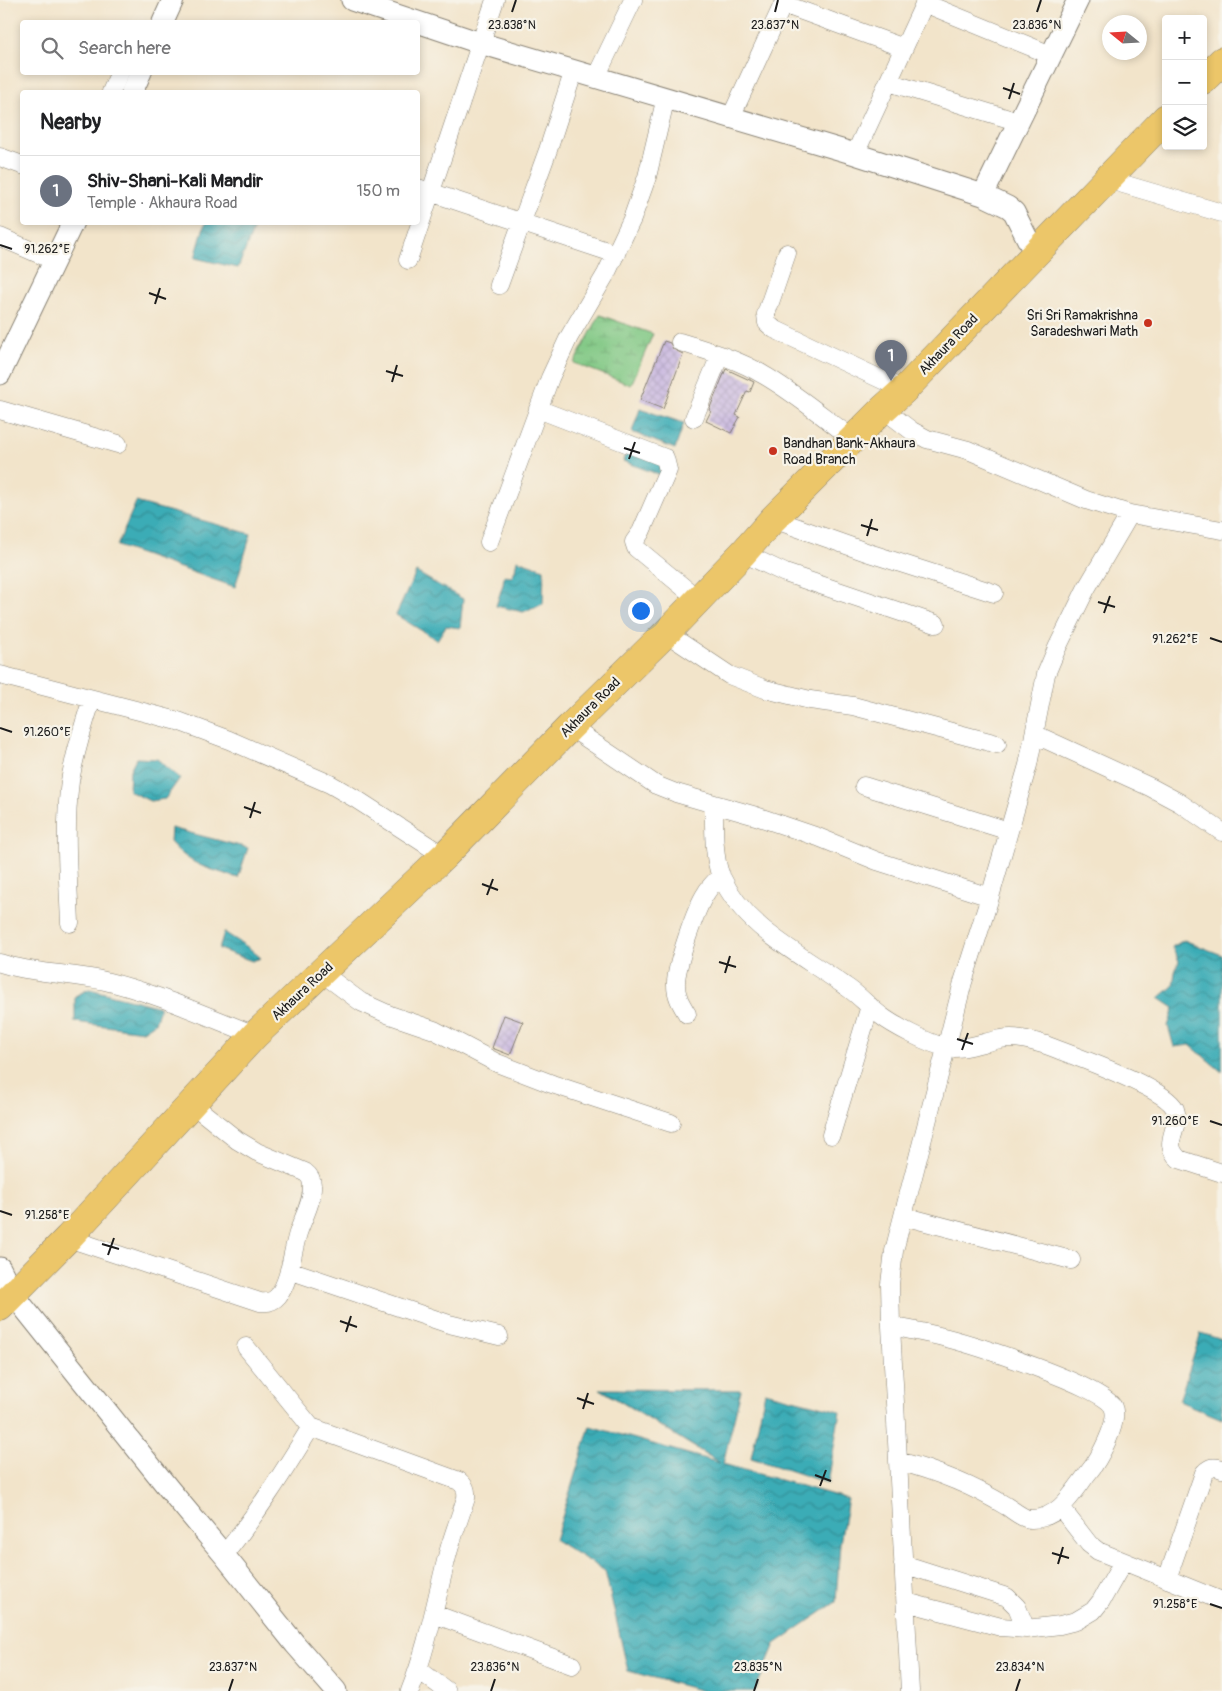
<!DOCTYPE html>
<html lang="en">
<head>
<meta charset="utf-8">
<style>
	:root { --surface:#fff; --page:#f2f2f2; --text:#202124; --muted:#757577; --line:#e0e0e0; --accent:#7c3aed }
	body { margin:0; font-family:Pangolin,sans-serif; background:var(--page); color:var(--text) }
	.controls { position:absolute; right:15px; top:15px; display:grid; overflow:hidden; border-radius:5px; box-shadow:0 2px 8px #0003 }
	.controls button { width:45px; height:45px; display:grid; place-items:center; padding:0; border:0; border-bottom:1px solid var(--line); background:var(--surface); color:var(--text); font:25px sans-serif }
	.compass { position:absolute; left:1102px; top:15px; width:45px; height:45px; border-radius:50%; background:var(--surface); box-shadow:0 2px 8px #0003; rotate:288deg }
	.you { position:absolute; left:640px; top:610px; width:18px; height:18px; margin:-12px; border:4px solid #fff; border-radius:50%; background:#1a73e8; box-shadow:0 0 0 8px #1a73e833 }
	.badge { display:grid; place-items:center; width:32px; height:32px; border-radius:50%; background:var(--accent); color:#fff; font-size:16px; font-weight:700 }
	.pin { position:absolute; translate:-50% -41px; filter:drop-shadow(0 1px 2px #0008) }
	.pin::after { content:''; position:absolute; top:26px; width:18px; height:15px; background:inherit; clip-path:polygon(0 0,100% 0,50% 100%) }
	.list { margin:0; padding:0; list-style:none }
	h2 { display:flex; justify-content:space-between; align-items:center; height:65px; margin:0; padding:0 20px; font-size:21px }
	h2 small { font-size:16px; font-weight:400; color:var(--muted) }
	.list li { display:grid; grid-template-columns:32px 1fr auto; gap:15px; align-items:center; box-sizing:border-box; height:70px; padding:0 20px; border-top:1px solid var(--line) }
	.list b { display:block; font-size:19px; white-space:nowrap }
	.list p { margin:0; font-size:16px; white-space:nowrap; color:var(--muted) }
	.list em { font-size:16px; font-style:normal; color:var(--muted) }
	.icon { flex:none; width:28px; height:28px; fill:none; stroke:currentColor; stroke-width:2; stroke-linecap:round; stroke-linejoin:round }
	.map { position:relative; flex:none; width:1222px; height:1691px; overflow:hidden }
	.search { position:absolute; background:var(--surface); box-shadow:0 2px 8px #0003; left:20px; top:20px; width:400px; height:55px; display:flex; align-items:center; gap:12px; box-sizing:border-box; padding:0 18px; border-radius:5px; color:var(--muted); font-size:19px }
	.panel { position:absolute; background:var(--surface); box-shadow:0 2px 8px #0003; left:20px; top:90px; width:400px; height:135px; border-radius:5px }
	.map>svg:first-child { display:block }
</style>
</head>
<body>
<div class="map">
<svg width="1222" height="1691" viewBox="0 0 1222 1691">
	<defs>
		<pattern id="wetland-marsh" width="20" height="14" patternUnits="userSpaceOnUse" patternTransform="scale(1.25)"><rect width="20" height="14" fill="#7fc783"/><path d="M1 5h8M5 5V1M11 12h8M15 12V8" fill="none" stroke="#6daa71"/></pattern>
		<pattern id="water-waves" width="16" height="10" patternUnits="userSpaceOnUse" patternTransform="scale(1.25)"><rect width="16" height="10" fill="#3bacb6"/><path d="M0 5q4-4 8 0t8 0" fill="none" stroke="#318b93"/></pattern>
		<pattern id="building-cross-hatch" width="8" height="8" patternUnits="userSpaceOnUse" patternTransform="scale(1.25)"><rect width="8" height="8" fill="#c7b5e0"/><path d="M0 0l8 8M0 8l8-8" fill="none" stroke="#aa9bc0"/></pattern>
	</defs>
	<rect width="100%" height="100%" fill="#f7f3e8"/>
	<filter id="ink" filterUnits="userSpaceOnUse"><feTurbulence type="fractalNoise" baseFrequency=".02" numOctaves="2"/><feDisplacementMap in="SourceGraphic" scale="10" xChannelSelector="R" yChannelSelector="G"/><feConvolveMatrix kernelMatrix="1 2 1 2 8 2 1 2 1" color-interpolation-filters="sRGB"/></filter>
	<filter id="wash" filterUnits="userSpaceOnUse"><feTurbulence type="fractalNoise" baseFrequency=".0096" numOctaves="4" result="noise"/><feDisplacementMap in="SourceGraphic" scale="20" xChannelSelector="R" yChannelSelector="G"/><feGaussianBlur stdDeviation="1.12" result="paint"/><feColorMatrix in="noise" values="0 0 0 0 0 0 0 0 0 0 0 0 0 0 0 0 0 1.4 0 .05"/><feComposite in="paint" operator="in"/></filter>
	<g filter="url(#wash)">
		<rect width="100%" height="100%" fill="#f2e4ca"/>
		<!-- wetland -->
		<path fill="url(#wetland-marsh)" stroke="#4e7250" d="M600,315l53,19 -22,51 -57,-22z"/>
		<!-- water -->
		<path fill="url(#water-waves)" stroke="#2c6469" d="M205,223h51l-18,45 -43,-10z
			M640,409l44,14 -9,26 -43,-17z
			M630,439l42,15 -7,23 -42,-16z
			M136,502l115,32 -16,53 -118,-41z
			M517,560l27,9 -1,35 -20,8 -27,-6 7,-22 1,-8 8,1 3,-7z
			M416,572l47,27 -3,29 -14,-2 -9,14 -41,-25z
			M136,758l21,1 23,19 -15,21 -15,2 -21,-10 1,-21z
			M171,828l77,20 -10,30c-30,-10 -46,-11 -68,-36z
			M224,932l25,16 12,10 -9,3 -33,-12z
			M1184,940l38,15v117l-32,-27 -16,2 -6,-21 6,-18 -15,-10 14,-12 2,-14 4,-11 -7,-14z
			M89,989l71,18 -5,16 -12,8 -68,-9v-26z
			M1201,1333l21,7v79l-43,-18z
			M600,1389l141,1 -18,74 125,35 -8,44 -4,59 -61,42 -20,47h-52l-75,-20 -23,-100 -50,-31 35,-114 130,37z
			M765,1392l75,19 -12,72 -77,-25z"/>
		<g id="blocks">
			<!-- building -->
			<path fill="url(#building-cross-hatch)" d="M664,341l6,2 3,6 10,5 -20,55 -23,-9z
				M726,369l28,13 -4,10 -3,-1 -11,24 4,2 -9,16 -25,-12 5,-10 -2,-1z
				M504,1015l19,7 -13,33 -18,-7z"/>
		</g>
	</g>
	<g filter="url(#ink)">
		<use href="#blocks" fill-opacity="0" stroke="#878073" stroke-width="1"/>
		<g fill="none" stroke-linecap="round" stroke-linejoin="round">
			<defs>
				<path id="minor" d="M924,3l127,52
					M783,4l121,44
					M596,77l37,-77
					M888,82l131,40
					M111,92l9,-20
					M731,117l54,-117
					M855,154l71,-154
					M0,157l22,8
					M1106,179l116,34
					M418,188l198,66
					M0,237l55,24
					M787,253l-21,61 1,9 7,6 130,61
					M408,260l87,-260
					M499,285l49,-135 26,-80
					M680,342c28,9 57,17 82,32 32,18 61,43 91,65
					M538,409l127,49 3,12 -27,62 -7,10 2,6 63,52
					M883,409l29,22 15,8 41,11 118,50 44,14 92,16
					M0,410l118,34
					M694,418l26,-63
					M773,519l96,34 125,40
					M489,542l61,-164 19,-41 37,-63 26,-55 15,-42 19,-80
					M743,553l42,20 151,51
					M666,633l63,42 36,14 45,11 43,6 144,38
					M0,675l178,46 51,19 101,44 26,15 88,57
					M570,727l86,58 20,8 38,11c0,20 -1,54 7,72 24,53 80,78 124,110 13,8 23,20 35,29 14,11 47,28 65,32 18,4 38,-5 56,-8 15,-3 31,2 45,6 25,10 119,42 129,64 7,19 -15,33 4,50l43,14
					M1034,734l116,53 30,16 42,29
					M864,786l145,45
					M714,804l42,12 62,21 59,24 113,36
					M70,923c-2,-47 -6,-95 0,-142 5,-28 13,-55 22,-82
					M0,963c34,11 70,10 105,18 51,12 101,35 150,54
					M322,973l39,29 29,13 44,15 63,33 55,21 119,39
					M687,1014c-6,-10 -11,-18 -11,-29 -1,-17 20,-77 30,-92 4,-7 10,-12 15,-18
					M831,1135l39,-129
					M903,1216l168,44
					M68,1238l192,64c7,1 13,0 18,-6 12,-15 14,-44 20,-63 5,-15 15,-32 14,-48 0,-6 -3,-10 -7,-13l-48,-20 -20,-12 -45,-36
					M289,1270l160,54 50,12
					M891,1326c19,4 38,7 56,12 27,7 156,48 166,69 7,15 -15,54 -25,66 -14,18 -29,46 -56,46 -8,1 -19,-9 -26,-13 -34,-21 -70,-35 -108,-45
					M246,1347l65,80 148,54c6,5 8,9 7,17 -6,19 -13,37 -18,55 -12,46 -20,93 -38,138
					M1061,1508l28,36 9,7 124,50
					M224,1555c33,-41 60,-84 87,-128
					M903,1564l104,33 10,10 9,22
					M1167,1579l37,-106c6,-6 10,-7 18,-4
					M906,1602l95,25 25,2 34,-4 16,-4 17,-10 8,-10 22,-39
					M434,1614l138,51
					M419,1670l28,21
					M910,1691l-19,-365 -1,-42 4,-33 69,-269 27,-85 38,-132 18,-91 11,-26 29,-59 44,-75"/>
				<path id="tertiary" d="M352,0l128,43 375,111 128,41 25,12 6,5 21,42
					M163,22l10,-22
					M132,92l9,-20
					M983,195l95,-195
					M0,374l73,-152
					M0,1268l13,26 156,195 55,66 71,89 41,47"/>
				<path id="primary" d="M1203,80l19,-19
					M0,1307l68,-69 187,-203 189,-179 126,-129 96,-94 77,-80 30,-34 110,-110 21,-19 262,-272"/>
			</defs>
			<!-- minor casing -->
			<use href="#minor" stroke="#878073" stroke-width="19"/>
			<!-- tertiary casing -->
			<use href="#tertiary" stroke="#878073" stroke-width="23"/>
			<!-- primary casing -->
			<use href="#primary" stroke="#878073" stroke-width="29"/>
			<!-- minor -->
			<use href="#minor" stroke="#fff" stroke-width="18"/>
			<!-- tertiary -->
			<use href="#tertiary" stroke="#fff" stroke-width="21"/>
			<!-- primary -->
			<use href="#primary" stroke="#ecc669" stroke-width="28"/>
		</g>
	</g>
	<!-- ticks -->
	<path fill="none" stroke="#1c1c1c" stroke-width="2" d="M512,12l4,-12M775,12l3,-12M1037,12l4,-12M1003,88l17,6M1009,99l5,-16M0,245l12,4M149,293l17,6M155,304l5,-16M386,371l17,5M392,382l5,-17M624,448l16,5M629,459l6,-17M861,525l17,5M867,536l5,-17M1098,602l17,5M1104,613l6,-17M1210,638l12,4M0,728l12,4M244,807l17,6M250,818l5,-16M482,884l16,6M487,895l6,-16M719,962l17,5M725,973l5,-17M957,1039l16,5M962,1050l6,-17M1210,1121l12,4M0,1211l12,4M102,1244l17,5M108,1255l6,-17M340,1321l17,6M346,1332l5,-16M577,1398l17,6M583,1409l5,-16M815,1475l16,6M820,1486l6,-16M1052,1553l17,5M1058,1564l5,-17M1210,1604l12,4M229,1691l4,-12M491,1691l4,-12M754,1691l4,-12M1016,1691l4,-12"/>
	<!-- markers -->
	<g fill="#c8321e" stroke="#f7f3e8" stroke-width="2">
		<circle cx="1148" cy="323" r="5"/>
		<circle cx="773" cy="451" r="5"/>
	</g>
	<g text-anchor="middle" stroke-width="4.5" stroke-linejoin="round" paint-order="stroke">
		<!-- poi labels -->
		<g font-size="14" fill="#1c1c1c" stroke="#f7f3e8" text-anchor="end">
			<text x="1138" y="320">Sri Sri Ramakrishna<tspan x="1138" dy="16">Saradeshwari Math</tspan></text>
			<text x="783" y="448" text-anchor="start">Bandhan Bank-Akhaura<tspan x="783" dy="16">Road Branch</tspan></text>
		</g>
		<!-- street labels -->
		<g font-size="14" fill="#1c1c1c" stroke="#f7f3e8">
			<text transform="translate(948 344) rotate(-46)" y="5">Akhaura Road</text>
			<text transform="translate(590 707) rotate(-45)" y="5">Akhaura Road</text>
			<text transform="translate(302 991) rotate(-43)" y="5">Akhaura Road</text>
		</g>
	</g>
	<g font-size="12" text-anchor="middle" fill="#1c1c1c" stroke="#f7f3e8" stroke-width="4.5" stroke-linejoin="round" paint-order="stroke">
		<text x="512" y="29">23.838°N</text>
		<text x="775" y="29">23.837°N</text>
		<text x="1037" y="29">23.836°N</text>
		<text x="47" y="253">91.262°E</text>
		<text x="1175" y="643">91.262°E</text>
		<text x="47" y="736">91.260°E</text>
		<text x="1175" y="1125">91.260°E</text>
		<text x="47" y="1219">91.258°E</text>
		<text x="1175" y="1608">91.258°E</text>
		<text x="233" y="1671">23.837°N</text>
		<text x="495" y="1671">23.836°N</text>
		<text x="758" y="1671">23.835°N</text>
		<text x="1020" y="1671">23.834°N</text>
	</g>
</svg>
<div class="controls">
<button>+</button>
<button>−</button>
<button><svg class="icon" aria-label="layers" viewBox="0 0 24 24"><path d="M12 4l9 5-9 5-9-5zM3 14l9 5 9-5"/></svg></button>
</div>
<svg class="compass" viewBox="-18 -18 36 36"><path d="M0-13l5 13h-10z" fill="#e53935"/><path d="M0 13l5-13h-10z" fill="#757577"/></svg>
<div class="you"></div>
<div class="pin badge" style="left:891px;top:381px;background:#6b7280">1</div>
<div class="search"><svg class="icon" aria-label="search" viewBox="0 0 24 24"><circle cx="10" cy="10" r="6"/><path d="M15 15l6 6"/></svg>Search here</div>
<section class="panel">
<h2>Nearby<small></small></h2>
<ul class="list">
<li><span class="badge" style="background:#6b7280">1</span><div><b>Shiv-Shani-Kali Mandir</b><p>Temple · Akhaura Road</p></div><em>150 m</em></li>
</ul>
</section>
</div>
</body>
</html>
